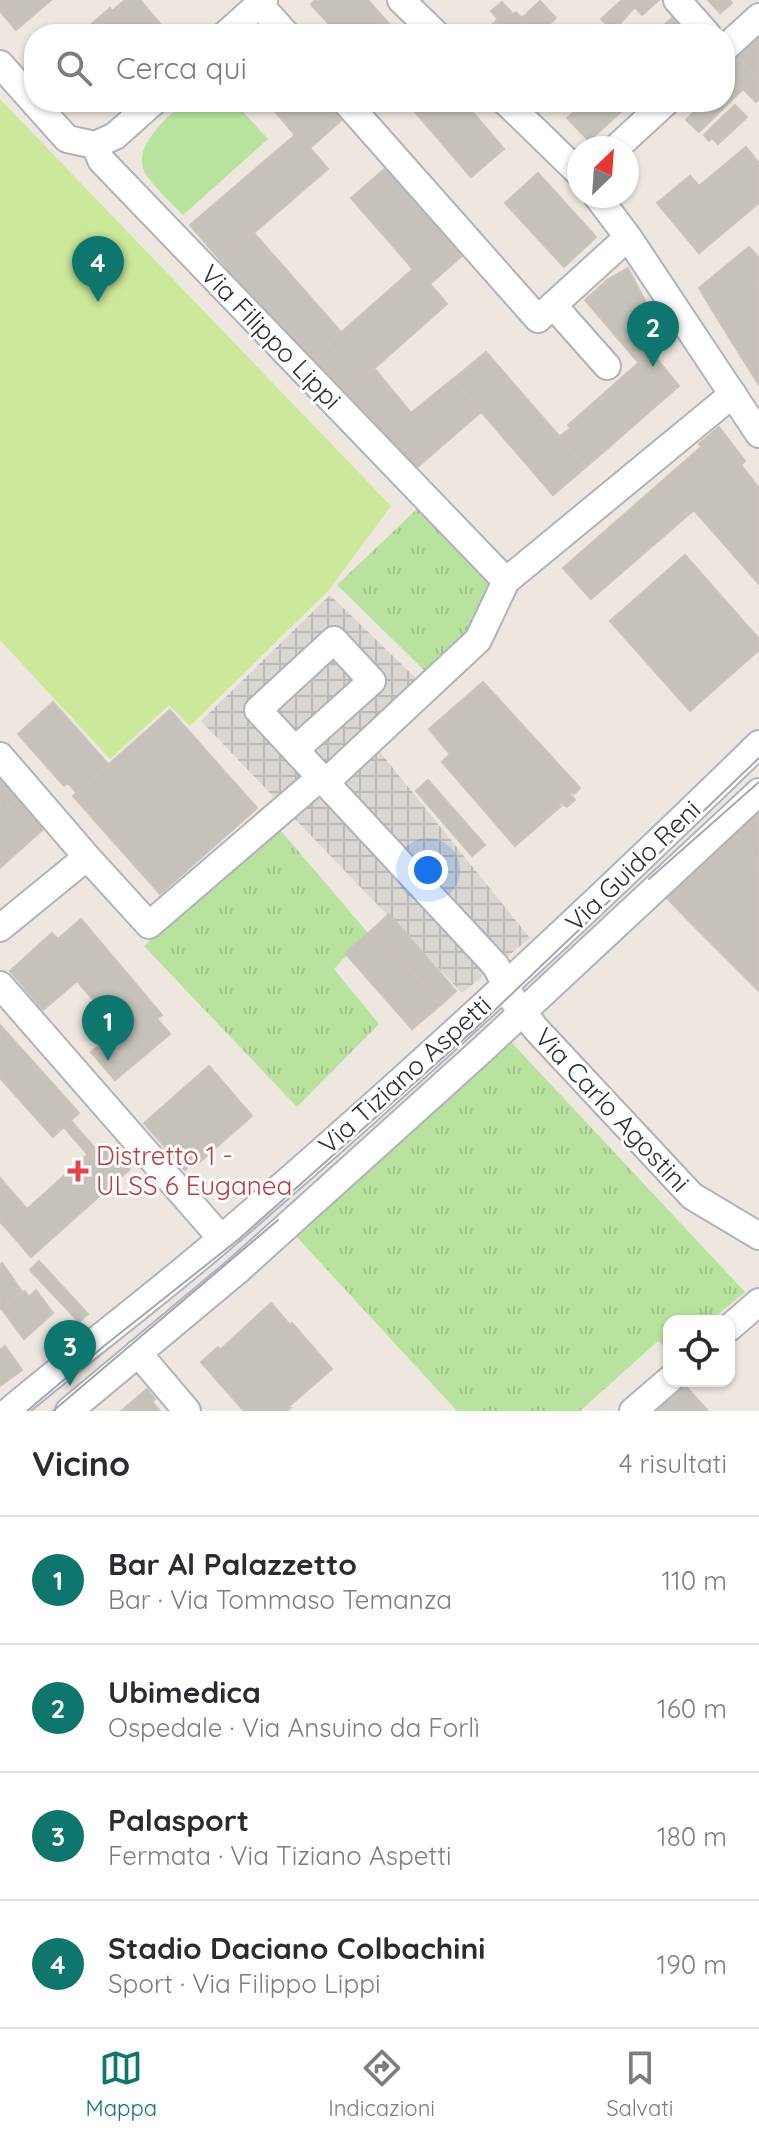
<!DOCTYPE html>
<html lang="it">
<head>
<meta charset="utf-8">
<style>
	:root { --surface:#fff; --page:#f7f7f7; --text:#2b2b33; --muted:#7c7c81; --line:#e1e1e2; --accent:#0f766e }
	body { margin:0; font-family:Quicksand,sans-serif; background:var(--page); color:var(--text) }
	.controls { position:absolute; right:24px; bottom:24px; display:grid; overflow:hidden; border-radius:16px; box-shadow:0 2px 6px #0004 }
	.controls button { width:72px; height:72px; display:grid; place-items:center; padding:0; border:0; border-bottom:2px solid var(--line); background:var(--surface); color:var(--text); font:40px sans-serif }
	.compass { position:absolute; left:567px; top:136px; width:72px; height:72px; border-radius:50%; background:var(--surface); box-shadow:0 2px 6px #0004; rotate:25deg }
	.you { position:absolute; left:428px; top:870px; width:28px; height:28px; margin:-20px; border:6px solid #fff; border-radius:50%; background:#1a73e8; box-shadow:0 0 0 12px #1a73e833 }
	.badge { display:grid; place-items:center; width:52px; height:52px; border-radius:50%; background:var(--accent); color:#fff; font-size:26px; font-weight:700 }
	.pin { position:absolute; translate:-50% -66px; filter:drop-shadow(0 2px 4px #0008) }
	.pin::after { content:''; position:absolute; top:42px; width:28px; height:24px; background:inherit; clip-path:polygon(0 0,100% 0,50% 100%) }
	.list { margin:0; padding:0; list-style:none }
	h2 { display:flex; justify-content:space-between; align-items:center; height:104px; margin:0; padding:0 32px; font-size:34px }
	h2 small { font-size:26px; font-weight:400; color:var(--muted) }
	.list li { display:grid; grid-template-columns:52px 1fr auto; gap:24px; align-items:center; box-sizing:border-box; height:128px; padding:0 32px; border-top:2px solid var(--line) }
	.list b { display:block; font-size:30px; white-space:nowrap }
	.list p { margin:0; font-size:26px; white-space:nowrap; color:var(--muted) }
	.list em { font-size:26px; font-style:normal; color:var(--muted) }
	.icon { flex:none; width:44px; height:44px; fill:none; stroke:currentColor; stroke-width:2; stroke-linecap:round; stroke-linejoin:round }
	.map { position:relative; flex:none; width:759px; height:1411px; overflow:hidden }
	.search { position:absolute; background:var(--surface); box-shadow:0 2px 6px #0004; left:24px; right:24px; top:24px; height:88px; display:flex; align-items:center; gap:20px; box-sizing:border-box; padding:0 28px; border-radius:32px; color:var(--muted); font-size:30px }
	.sheet { height:616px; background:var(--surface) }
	nav { display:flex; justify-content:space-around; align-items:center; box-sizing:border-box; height:112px; border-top:2px solid var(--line); background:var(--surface); font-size:22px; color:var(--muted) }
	nav a { display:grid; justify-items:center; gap:4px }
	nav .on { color:var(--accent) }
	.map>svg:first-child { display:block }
</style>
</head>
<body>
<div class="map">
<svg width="759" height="1411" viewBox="0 0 759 1411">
	<defs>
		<pattern id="grass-tufts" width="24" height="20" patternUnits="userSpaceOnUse" patternTransform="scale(2)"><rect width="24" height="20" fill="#b9e29f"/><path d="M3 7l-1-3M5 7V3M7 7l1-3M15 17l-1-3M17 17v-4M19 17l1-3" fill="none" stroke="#9fc289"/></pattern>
		<pattern id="plaza-grid" width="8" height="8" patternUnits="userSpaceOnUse" patternTransform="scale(2)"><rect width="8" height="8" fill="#dad6d2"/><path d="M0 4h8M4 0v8" fill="none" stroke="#bbb8b5"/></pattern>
	</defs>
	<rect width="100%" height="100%" fill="#ede7e0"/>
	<!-- grass -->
	<path fill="url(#grass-tufts)" d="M419,507l75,77 -21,48 -46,41 -90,-88z
		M276,825l92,108 -34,36 45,55 -82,83 -153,-161z
		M512,1043l233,249 -35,29h-41v31l-11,-11 -78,70h-123l-162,-176z"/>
	<!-- garden -->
	<path fill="#b9e29f" d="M184,102h50l34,37 -85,76c-12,-12 -26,-25 -36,-39 -19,-27 20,-58 37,-74z"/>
	<!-- pitch -->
	<path fill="#cce89b" d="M0,99l391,407 -63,85 -138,135 -21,-21 -59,54 -110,-119z"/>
	<!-- plaza -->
	<path fill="url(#plaza-grid)" d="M330,595l96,93 -55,53 159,197 -68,55 -261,-272z"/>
	<!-- building -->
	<path fill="#c6c2bb" stroke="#c9c3b9" stroke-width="2" d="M0,0h51l-35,30 -16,-19z
		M125,0h15l28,33 -88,1 30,-26 2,3z
		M315,0h53l30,34h-53l-10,-11 -4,3 -17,-18 -3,-4z
		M622,0h37l-17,15 -7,-8 -22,24 -12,-12z
		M708,0h22l2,3 -12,10z
		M540,1l16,17 -18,16h-44l-6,-6 10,-9 -7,-8 11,-9 11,12 3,-2 6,6z
		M672,18l12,14 5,-4 5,6h-40z
		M759,26v55l-26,-30z
		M733,51l26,30v18l-3,3 -13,-13 -44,43 -13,-12 17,-18h22v-43z
		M267,102h63l14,16 -34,30 18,21 -107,92 -31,-36 105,-90z
		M426,102h38l40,47 -33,28 -56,-65z
		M585,102h34l6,6 -36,33 -22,-23z
		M735,105l12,12 -17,16 -12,-12z
		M718,121l12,12 -12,11 -6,-6 -3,3 -5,-6z
		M746,147l13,16v40l-60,50 -42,-50 33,-27 9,10z
		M387,167l76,88 -33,29 17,20 -87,77 -32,-37 85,-75 -62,-71z
		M538,173l58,64 -32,30 -59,-64z
		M253,232l88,100 -13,12 32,37 14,-13 37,45 42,-34 28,33 -74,64 -186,-215z
		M749,247l10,11v21l-42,39 -18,-30z
		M628,268l37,72 -26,23 -54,-63 22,-20z
		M759,279v106l-42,-67z
		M486,352l100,115 -33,28 -100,-116z
		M651,352l28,34 -93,81 -27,-30 12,-9 -3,-3z
		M719,427l26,34 -4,4 18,23v96l-65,-74 -103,89 -28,-31 138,-121 -2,-3z
		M685,555l74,84v11l-69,61 -80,-90z
		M483,682l97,106 -6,6 -3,-2 -2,1 6,7 -8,7 -7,-5 -2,2 3,2 -46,40 -73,-84 8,-8 -21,-25z
		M53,702l56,63 -32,28 -9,-10 -4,3 -46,-52z
		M170,710l87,98 -97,86 -87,-98z
		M0,768l23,26 -23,20z
		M428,780l57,65 -13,11 -56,-65z
		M23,794l27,29 -50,45v-54z
		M759,803v59l-28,-33z
		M731,829l28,35 -65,62 -32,-33z
		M759,864v127l-65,-65z
		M389,914l67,77 -15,14 -67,-77z
		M81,919l81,96 -5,4 13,15 -55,46 -24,-28 27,-23 -41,-48 -34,29 -33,-39 42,-38 6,6z
		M374,928l67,77 -29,24 -67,-76z
		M0,1025l79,88 -26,24 -53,-59z
		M209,1066l43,50 -58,51 -2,-3 -7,6 -41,-47z
		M71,1121l24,27 -7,7 -24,-28z
		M107,1144l23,25 -9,8 -23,-26z
		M95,1148l26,29 -90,80 -25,-29z
		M0,1178l27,31 -21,19 -6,-6z
		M39,1261l49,53 -9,8 -49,-52z
		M2,1263l21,30 -23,16v-44z
		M36,1290l17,23 -29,26 -23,-31 24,-17 4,6z
		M271,1303l19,22 2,-2 40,46 -44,38 3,1 -4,3h-43l-43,-49 17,-15 2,3z
		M5,1346l17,24 -22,16v-36z
		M681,1381l27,30h-63z
		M147,1389l8,10 -3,3 8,9h-39z"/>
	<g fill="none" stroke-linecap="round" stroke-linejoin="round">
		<defs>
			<path id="minor" d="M401,0l35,34
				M677,0l30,34
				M259,4l27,30
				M226,34l38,-34
				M725,48l34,-31
				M0,64l67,75 28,6
				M346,102l192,217 90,-82
				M506,102l73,71
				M95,145l6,15 405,421
				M95,145l20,-9 38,-34
				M616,148l50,-46
				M597,196l31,41 131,197
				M553,305l54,61
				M295,750l77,-69 -38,-41 -76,70c79,86 159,170 238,256l17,34 23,29 156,167 67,40
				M0,756l87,101 62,68 172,-148
				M326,782l152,-142 28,-59 227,-187
				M0,928l87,-71
				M0,985l221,253
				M729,1328l30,-26
				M138,1353l49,58
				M9,1411c68,-57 139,-110 207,-168 187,-160 367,-327 543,-499
				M69,1411l168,-140 246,-222 276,-257
				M633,1411l36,-31"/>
		</defs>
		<!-- minor casing -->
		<use href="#minor" stroke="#b0b3bc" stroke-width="30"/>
		<!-- minor -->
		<use href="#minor" stroke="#fff" stroke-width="26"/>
		<!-- tram -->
		<path stroke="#a2a6b6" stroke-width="2" d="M649,879l110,-97
			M27,1411l77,-65 135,-107 236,-210 284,-271
			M53,1411l225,-191"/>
	</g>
	<!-- markers -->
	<path fill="#e0444e" stroke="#fff" stroke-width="3" d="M74 1159h8v8h8v8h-8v8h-8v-8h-8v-8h8z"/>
	<g text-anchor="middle" stroke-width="6" stroke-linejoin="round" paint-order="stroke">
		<!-- street labels -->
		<g font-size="26" fill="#2d2d2d" stroke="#fff">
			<text transform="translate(271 337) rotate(46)" y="9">Via Filippo Lippi</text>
			<text transform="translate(633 866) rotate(-44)" y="9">Via Guido Reni</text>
			<text transform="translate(405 1075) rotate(-42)" y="9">Via Tiziano Aspetti</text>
			<text transform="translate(612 1110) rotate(47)" y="9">Via Carlo Agostini</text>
		</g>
		<!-- health labels -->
		<g font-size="26" fill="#be3a42" stroke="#fff" text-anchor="start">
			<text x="96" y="1165">Distretto 1 -<tspan x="96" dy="30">ULSS 6 Euganea</tspan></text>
		</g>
	</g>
</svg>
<div class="controls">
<button><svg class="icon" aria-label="locate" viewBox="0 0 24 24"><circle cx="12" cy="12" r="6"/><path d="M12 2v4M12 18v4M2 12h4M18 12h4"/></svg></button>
</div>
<svg class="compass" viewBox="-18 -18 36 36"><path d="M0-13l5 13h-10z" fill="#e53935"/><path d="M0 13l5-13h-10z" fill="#7c7c81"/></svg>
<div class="you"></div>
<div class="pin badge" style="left:108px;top:1061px">1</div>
<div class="pin badge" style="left:653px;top:367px">2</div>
<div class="pin badge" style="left:70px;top:1386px">3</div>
<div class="pin badge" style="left:98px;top:302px">4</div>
<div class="search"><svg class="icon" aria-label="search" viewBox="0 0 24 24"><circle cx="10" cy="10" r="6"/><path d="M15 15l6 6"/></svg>Cerca qui</div>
</div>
<section class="sheet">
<h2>Vicino<small>4 risultati</small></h2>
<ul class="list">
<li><span class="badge">1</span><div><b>Bar Al Palazzetto</b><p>Bar · Via Tommaso Temanza</p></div><em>110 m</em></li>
<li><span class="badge">2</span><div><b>Ubimedica</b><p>Ospedale · Via Ansuino da Forlì</p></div><em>160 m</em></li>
<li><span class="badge">3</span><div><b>Palasport</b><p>Fermata · Via Tiziano Aspetti</p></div><em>180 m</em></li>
<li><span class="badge">4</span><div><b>Stadio Daciano Colbachini</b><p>Sport · Via Filippo Lippi</p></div><em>190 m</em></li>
</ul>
</section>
<nav>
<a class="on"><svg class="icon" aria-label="map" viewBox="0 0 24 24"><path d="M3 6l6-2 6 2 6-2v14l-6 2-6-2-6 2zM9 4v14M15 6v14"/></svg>Mappa</a>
<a><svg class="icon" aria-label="directions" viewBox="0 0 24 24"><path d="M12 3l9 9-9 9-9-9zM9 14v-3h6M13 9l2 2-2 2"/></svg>Indicazioni</a>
<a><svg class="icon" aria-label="saved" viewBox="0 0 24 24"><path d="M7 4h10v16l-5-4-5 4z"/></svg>Salvati</a>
</nav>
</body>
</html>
